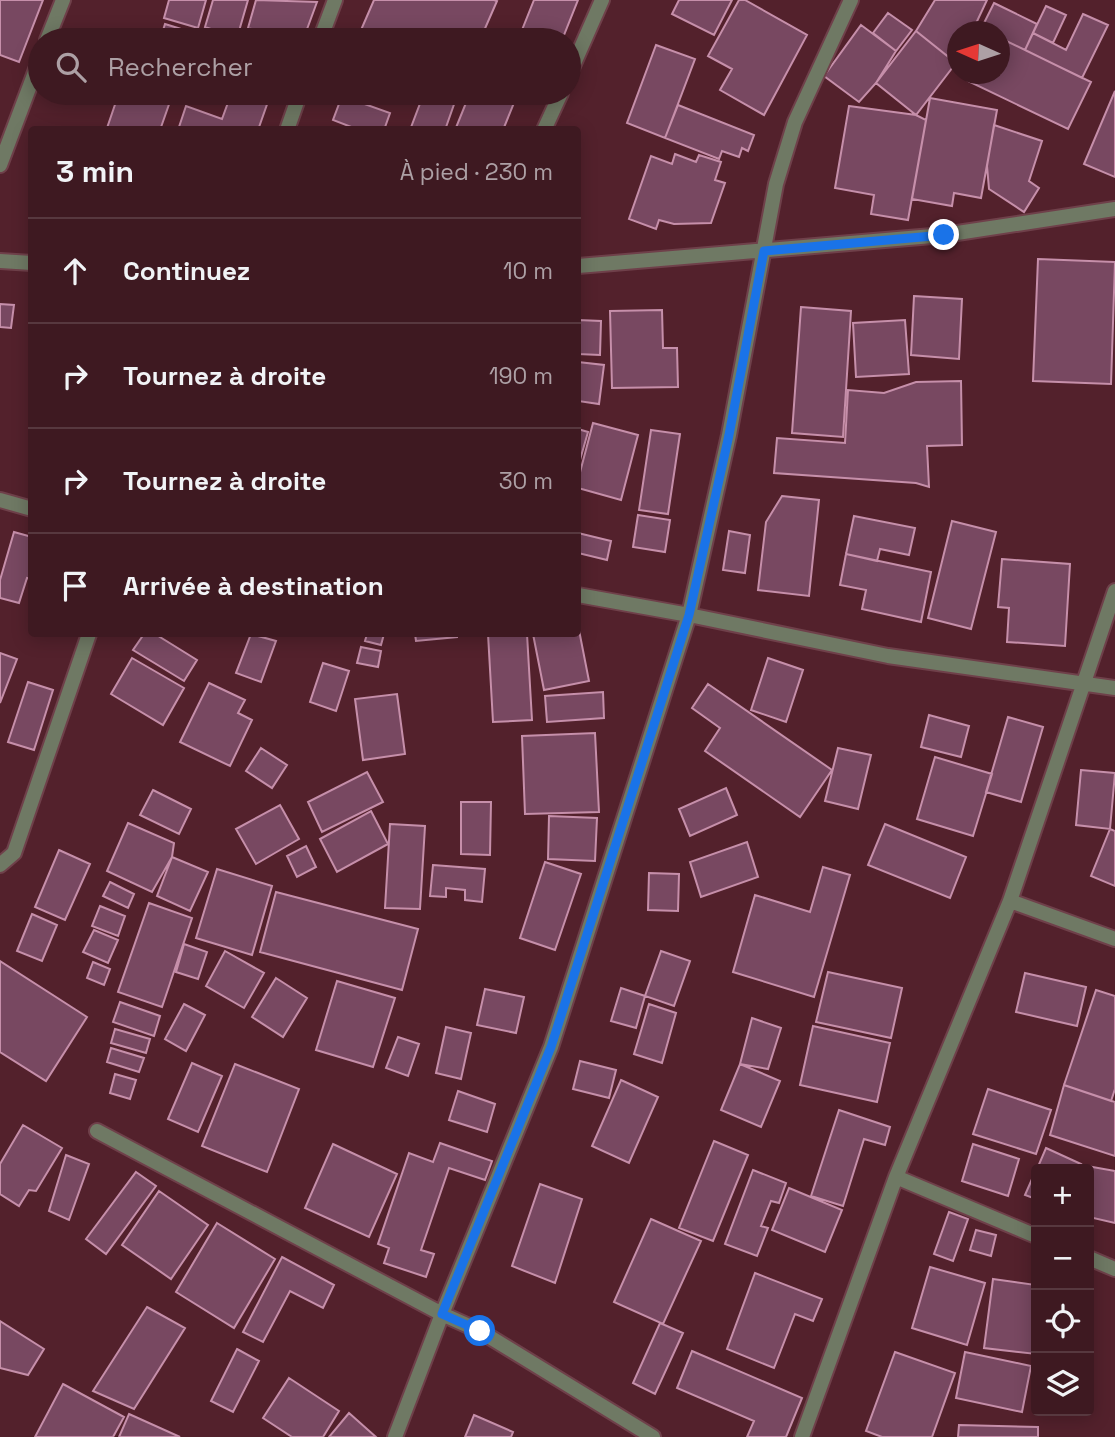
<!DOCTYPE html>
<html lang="fr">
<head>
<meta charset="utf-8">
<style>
	:root { --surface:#3e1921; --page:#49262e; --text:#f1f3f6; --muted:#ada0a5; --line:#57383f }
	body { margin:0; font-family:"Space Grotesk",sans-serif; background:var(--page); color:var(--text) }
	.controls { position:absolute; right:21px; bottom:21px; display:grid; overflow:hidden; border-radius:7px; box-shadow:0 4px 18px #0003 }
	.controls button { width:63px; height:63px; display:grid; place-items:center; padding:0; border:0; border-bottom:2px solid var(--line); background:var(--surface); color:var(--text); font:35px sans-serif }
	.compass { position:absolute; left:947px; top:21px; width:63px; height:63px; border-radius:50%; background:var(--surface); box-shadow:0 4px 18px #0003; rotate:273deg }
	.stop { position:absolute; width:21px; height:21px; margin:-16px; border:5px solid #1a73e8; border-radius:50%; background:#fff }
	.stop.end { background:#1a73e8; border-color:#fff; box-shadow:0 2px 7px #0008 }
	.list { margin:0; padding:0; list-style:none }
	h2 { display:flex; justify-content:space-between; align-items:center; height:91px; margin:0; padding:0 28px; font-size:30px }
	h2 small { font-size:23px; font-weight:400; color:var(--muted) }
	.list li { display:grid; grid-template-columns:46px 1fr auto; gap:21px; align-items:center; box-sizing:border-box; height:105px; padding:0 28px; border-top:2px solid var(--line) }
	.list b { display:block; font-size:26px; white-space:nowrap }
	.list em { font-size:23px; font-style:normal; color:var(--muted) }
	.icon { flex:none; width:38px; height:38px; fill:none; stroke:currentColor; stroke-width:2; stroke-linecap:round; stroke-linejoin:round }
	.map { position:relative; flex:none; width:1115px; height:1437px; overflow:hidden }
	.search { position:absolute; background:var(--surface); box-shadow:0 4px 18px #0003; left:28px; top:28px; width:553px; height:77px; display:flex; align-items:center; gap:18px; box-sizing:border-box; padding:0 24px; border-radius:38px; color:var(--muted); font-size:26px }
	.panel { position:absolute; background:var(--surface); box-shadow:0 4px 18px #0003; left:28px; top:126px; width:553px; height:511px; border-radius:7px }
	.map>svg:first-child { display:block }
</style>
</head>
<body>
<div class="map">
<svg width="1115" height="1437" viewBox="0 0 1115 1437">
	<rect width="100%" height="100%" fill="#53212c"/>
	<!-- building -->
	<path fill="#784861" stroke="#c68faa" stroke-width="2" d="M0,0h43l-24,62 -19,-7z
		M169,0h37l-8,28 -34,-10z
		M213,0h35l-11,38 -32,-11z
		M256,0l61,2 -14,38h-13l-42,-12z
		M374,0h120l3,1 -17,39h-95l-24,-10z
		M534,0h44l-16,40h-44z
		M679,0h53l-18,35 -42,-21z
		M739,0h6l62,35 -43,80 -44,-25 12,-21 -24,-13z
		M935,0h52l-15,32h-14l-2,31 -40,-32z
		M994,3l43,21 -12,26 -25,-12v-6h-13l-6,-3z
		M1046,6l20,9 -13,28 -20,-10z
		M888,13l24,17 -16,21 -23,-18z
		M1083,14l25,11 -26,53 -57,-28 8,-17 33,17z
		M165,24l29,9 -2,7h-32z
		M861,25l35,26 -20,32 -17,19 -35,-26z
		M248,28l34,12h-39z
		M916,31l40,32 -40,52 -40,-32z
		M1000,38l91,44 -23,47 -100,-48 3,-7h29z
		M656,45l39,14 -30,79 -38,-15z
		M1115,91v86l-31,-13z
		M119,93h54l-13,37 -53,-2z
		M226,93h45l-13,37h-80l8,-24 36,13 8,-22z
		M424,93h34l-13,37h-35z
		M470,93h48l-15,37h-48z
		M342,96l48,17 -6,17h-25l-26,-10z
		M930,98l67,12 -16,88 -27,-5 -2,13 -40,-7z
		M678,105l76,30 -6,16 -6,-3 -3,9 -17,-6 -3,8 -54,-21z
		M849,106l67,9 10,5 -18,100 -37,-6 3,-19 -39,-7z
		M994,125l48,16 -13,40 10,7 -15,24 -35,-23 -2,-23z
		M675,154l21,8 3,-7 22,7 -6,18 10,3 -14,40 -37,1 -15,-4 -3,9 -27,-10 22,-63 21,8z
		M1038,259l77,3 -4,122 -78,-3z
		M914,296l48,3 -3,60 -48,-4z
		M0,304l14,1 -3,23 -11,-1z
		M801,307l50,4 -8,126 -51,-4z
		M662,310l1,38h14l1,39 -66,1 -2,-77z
		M578,320l23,1 -1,34 -22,-1z
		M905,320l4,54 -53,3 -3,-54z
		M578,362l26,3 -5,39 -21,-3z
		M961,381l1,64 -35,1 2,41 -13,-4 -142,-10 3,-35 68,5 3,-53 36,3 32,-11z
		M593,423l45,12 -17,65 -43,-12v-8z
		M578,429l10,3 -10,35z
		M651,430l29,4 -12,80 -29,-4z
		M782,496l37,4 -10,96 -51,-6 8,-68z
		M638,515l32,5 -5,32 -32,-5z
		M854,516l61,12 -6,27 -29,-6 -3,12 -31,-7z
		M952,521l44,11 -25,97 -43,-11z
		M729,531l21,4 -5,38 -22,-3z
		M14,532l18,5v42l-5,-1 -8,25 -19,-5v-18z
		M578,533l33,8 -4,19 -29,-7z
		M846,554l85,18 -10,50 -59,-13 4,-19 -26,-5z
		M1002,559l68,5 -5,82 -58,-4 2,-34 -11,-1z
		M578,625l11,56 -45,9 -11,-56h45z
		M144,634h11l42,26 -13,21 -51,-31z
		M251,634l25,7 -15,41 -25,-9z
		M367,634h17l-3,11 -16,-4z
		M415,634h42v3l-41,4z
		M488,634h39l5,86 -39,2z
		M361,647l20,4 -3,16 -21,-4z
		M0,653l17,6 -17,44z
		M132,658l52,30 -21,37 -52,-31z
		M768,658l35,12 -17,52 -35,-12z
		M323,663l26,8 -13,40 -26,-9z
		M28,682l25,8 -19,60 -26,-8z
		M209,683l36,17 -7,13 14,7 -22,46 -50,-24z
		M708,684l124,86 -32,47 -95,-66 15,-23 -28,-20z
		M603,692l1,26 -57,4 -2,-26z
		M397,694l8,60 -42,6 -8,-61z
		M929,715l40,11 -8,31 -40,-10z
		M1008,717l35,10 -22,75 -35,-10z
		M595,733l4,79 -74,2 -3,-78z
		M261,748l26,17 -15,23 -26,-17z
		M838,748l33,7 -13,54 -33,-8z
		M935,757l57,17 -19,62 -56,-17z
		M1081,770l34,3 -5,56 -34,-4z
		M367,772l16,30 -61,30 -14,-30z
		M726,788l11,27 -47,21 -11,-27z
		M153,790l38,19 -12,25 -39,-19z
		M461,802h30l-1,53 -29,-1z
		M280,805l19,34 -43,25 -20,-35z
		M371,811l17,33 -51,28 -17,-33z
		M549,816l48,2 -2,43 -47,-2z
		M128,823l46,20 -2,14 -20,35 -45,-21z
		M390,824l35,2 -5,83 -35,-1z
		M885,824l81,33 -16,41 -82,-33z
		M1110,829l5,2v55l-24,-10z
		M747,842l11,35 -57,20 -11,-35z
		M306,846l10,21 -19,10 -10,-21z
		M59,850l31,14 -25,56 -30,-13z
		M172,857l36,15 -18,39 -33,-15z
		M545,862l36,12 -26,76 -35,-12z
		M433,865l52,4 -3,33 -17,-2v-10l-19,-2v9l-16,-1z
		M823,867l27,8 -36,122 -81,-25 22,-77 55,17z
		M217,869l55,17 -20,69 -56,-17z
		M649,873l30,1 -1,37 -30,-1z
		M110,882l24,12 -6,14 -25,-12z
		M276,892l142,37 -16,61 -142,-38z
		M149,903l43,15 -30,89 -44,-15z
		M100,906l25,10 -7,20 -26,-10z
		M32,914l25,11 -15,36 -25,-10z
		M94,930l24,10 -10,23 -25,-11z
		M184,944l23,8 -9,27 -22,-7z
		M225,951l39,22 -20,35 -38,-22z
		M661,951l29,10 -16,45 -29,-10z
		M0,961l87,56 -41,64 -46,-29z
		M93,962l17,7 -6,16 -17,-7z
		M828,972l74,16 -11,50 -75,-16z
		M1025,973l61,14 -9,39 -61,-14z
		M276,978l31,20 -24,39 -31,-20z
		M337,981l58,17 -22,69 -57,-17z
		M621,988l24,8 -9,32 -25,-7z
		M485,989l39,8 -8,36 -39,-8z
		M1096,990l19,6v93l-4,12 -47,-16z
		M120,1002l40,14 -6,20 -41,-14z
		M184,1004l21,11 -19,36 -21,-12z
		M649,1004l27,9 -14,50 -28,-9z
		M752,1018l29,10 -13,41 -28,-5z
		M813,1026l77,17 -13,59 -77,-17z
		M446,1027l25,6 -10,46 -25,-6z
		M115,1029l35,10 -4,14 -35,-10z
		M398,1037l21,7 -11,32 -22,-8z
		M111,1048l33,10 -5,14 -32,-10z
		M580,1061l36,9 -7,28 -36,-9z
		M192,1063l30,13 -24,56 -30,-13z
		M235,1064l64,25 -32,83 -65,-26z
		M740,1064l40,17 -19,46 -40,-17z
		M115,1074l21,6 -6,19 -20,-6z
		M621,1080l37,17 -29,66 -37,-17z
		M1064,1085l51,17v54l-65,-21z
		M988,1089l63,21 -15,44 -63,-20z
		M458,1091l37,13 -8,28 -38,-12z
		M839,1110l51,17 -5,18 -21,-6 -21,67 -32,-10z
		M23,1125l39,23 -26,43 -7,-1 -10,16 -19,-12v-30z
		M714,1141l34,14 -35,86 -34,-13z
		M440,1143l52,18 -7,19 -36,-12 -28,82 13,4 -8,23 -42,-14 5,-15 -11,-4 31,-91 24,9z
		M333,1144l64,30 -28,63 -64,-29z
		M973,1144l46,15 -11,37 -46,-15z
		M1046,1148l35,16 -3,5h-41z
		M66,1155l23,9 -20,56 -20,-9z
		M1087,1166l28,5v52l-26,-6z
		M753,1170l33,13 -7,20 -8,-2 -10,25 7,2 -11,28 -32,-12z
		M1036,1170v29l-11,-4z
		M136,1172l20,14 -50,68 -20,-15z
		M540,1184l42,15 -27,84 -43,-17z
		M789,1188l53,22 -17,42 -53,-22z
		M159,1191l49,34 -37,54 -49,-34z
		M949,1212l19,7 -15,42 -19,-7z
		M651,1219l50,22 -38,83 -49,-22z
		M217,1223l58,36 -41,69 -58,-36z
		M976,1230l20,5 -5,21 -21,-6z
		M282,1257l52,28 -11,23 -33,-17 -27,51 -20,-10z
		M930,1267l55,16 -18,62 -55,-17z
		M755,1273l67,26 -9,22 -18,-7 -21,54 -47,-19z
		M993,1279l43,6v69l-52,-6z
		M147,1307l38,21 -51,81 -41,-18z
		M0,1321l44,28 -16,26 -28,-7z
		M660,1323l23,10 -28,61 -22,-11z
		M237,1349l22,12 -26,51 -22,-11z
		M692,1351l110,47 -16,39h-39l7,-16 -77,-33z
		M895,1352l60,21 -23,64h-50l-16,-6z
		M965,1352l66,14 -9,46 -66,-14z
		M289,1378l50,33 -16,26h-31l-29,-19z
		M63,1384l61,33 -11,20h-78z
		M349,1413l27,24h-47z
		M129,1414l51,23h-61z
		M474,1415l39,17 -2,5h-46z
		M959,1425l79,2v10h-80z"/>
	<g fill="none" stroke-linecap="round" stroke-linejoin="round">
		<defs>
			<path id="street" d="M47,40l16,-40
				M320,40l15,-40
				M569,75l33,-75
				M287,130l13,-37
				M544,130l17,-37
				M0,165l40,-106
				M0,261l32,2
				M578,266l366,-31 171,-26
				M0,500l32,9
				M578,595l111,20 199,41 227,32
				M0,865l14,-12 75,-219
				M1010,901l105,38
				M97,1131l345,183 38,17 173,106
				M896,1177l140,59
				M1089,1258l26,11
				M395,1437l47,-123 109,-267 138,-432 40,-180 47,-251 19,-62 56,-122
				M802,1437l94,-260 114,-276 105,-310"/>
		</defs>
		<!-- street casing -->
		<use href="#street" stroke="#6f404a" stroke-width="18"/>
		<!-- street -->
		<use href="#street" stroke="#6f7964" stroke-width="14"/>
	</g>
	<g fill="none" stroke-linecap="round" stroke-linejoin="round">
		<!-- route -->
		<path stroke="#1a73e8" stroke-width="9" d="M480,1331l-38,-17 109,-267 138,-432 40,-180 35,-184 180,-16"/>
	</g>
</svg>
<div class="controls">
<button>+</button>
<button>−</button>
<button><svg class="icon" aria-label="locate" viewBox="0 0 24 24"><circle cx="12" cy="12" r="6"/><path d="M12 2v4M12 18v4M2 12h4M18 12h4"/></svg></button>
<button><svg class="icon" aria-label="layers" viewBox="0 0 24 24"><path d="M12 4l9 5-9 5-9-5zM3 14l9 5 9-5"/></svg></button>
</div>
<svg class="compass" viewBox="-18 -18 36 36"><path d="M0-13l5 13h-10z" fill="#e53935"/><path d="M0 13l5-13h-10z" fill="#ada0a5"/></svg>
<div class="stop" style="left:480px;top:1331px"></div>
<div class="stop end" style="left:944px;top:235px"></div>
<div class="search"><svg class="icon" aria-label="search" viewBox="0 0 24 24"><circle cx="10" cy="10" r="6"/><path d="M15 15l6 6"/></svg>Rechercher</div>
<section class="panel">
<h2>3 min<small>À pied · 230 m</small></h2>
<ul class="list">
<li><svg class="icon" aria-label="ahead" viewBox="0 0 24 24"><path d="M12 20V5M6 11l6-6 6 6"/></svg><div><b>Continuez</b></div><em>10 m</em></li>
<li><svg class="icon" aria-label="right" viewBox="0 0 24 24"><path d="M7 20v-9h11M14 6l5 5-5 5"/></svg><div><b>Tournez à droite</b></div><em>190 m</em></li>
<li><svg class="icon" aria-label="right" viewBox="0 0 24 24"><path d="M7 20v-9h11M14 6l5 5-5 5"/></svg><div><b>Tournez à droite</b></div><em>30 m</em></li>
<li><svg class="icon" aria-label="arrive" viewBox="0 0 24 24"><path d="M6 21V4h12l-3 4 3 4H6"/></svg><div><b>Arrivée à destination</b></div></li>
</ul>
</section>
</div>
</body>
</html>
